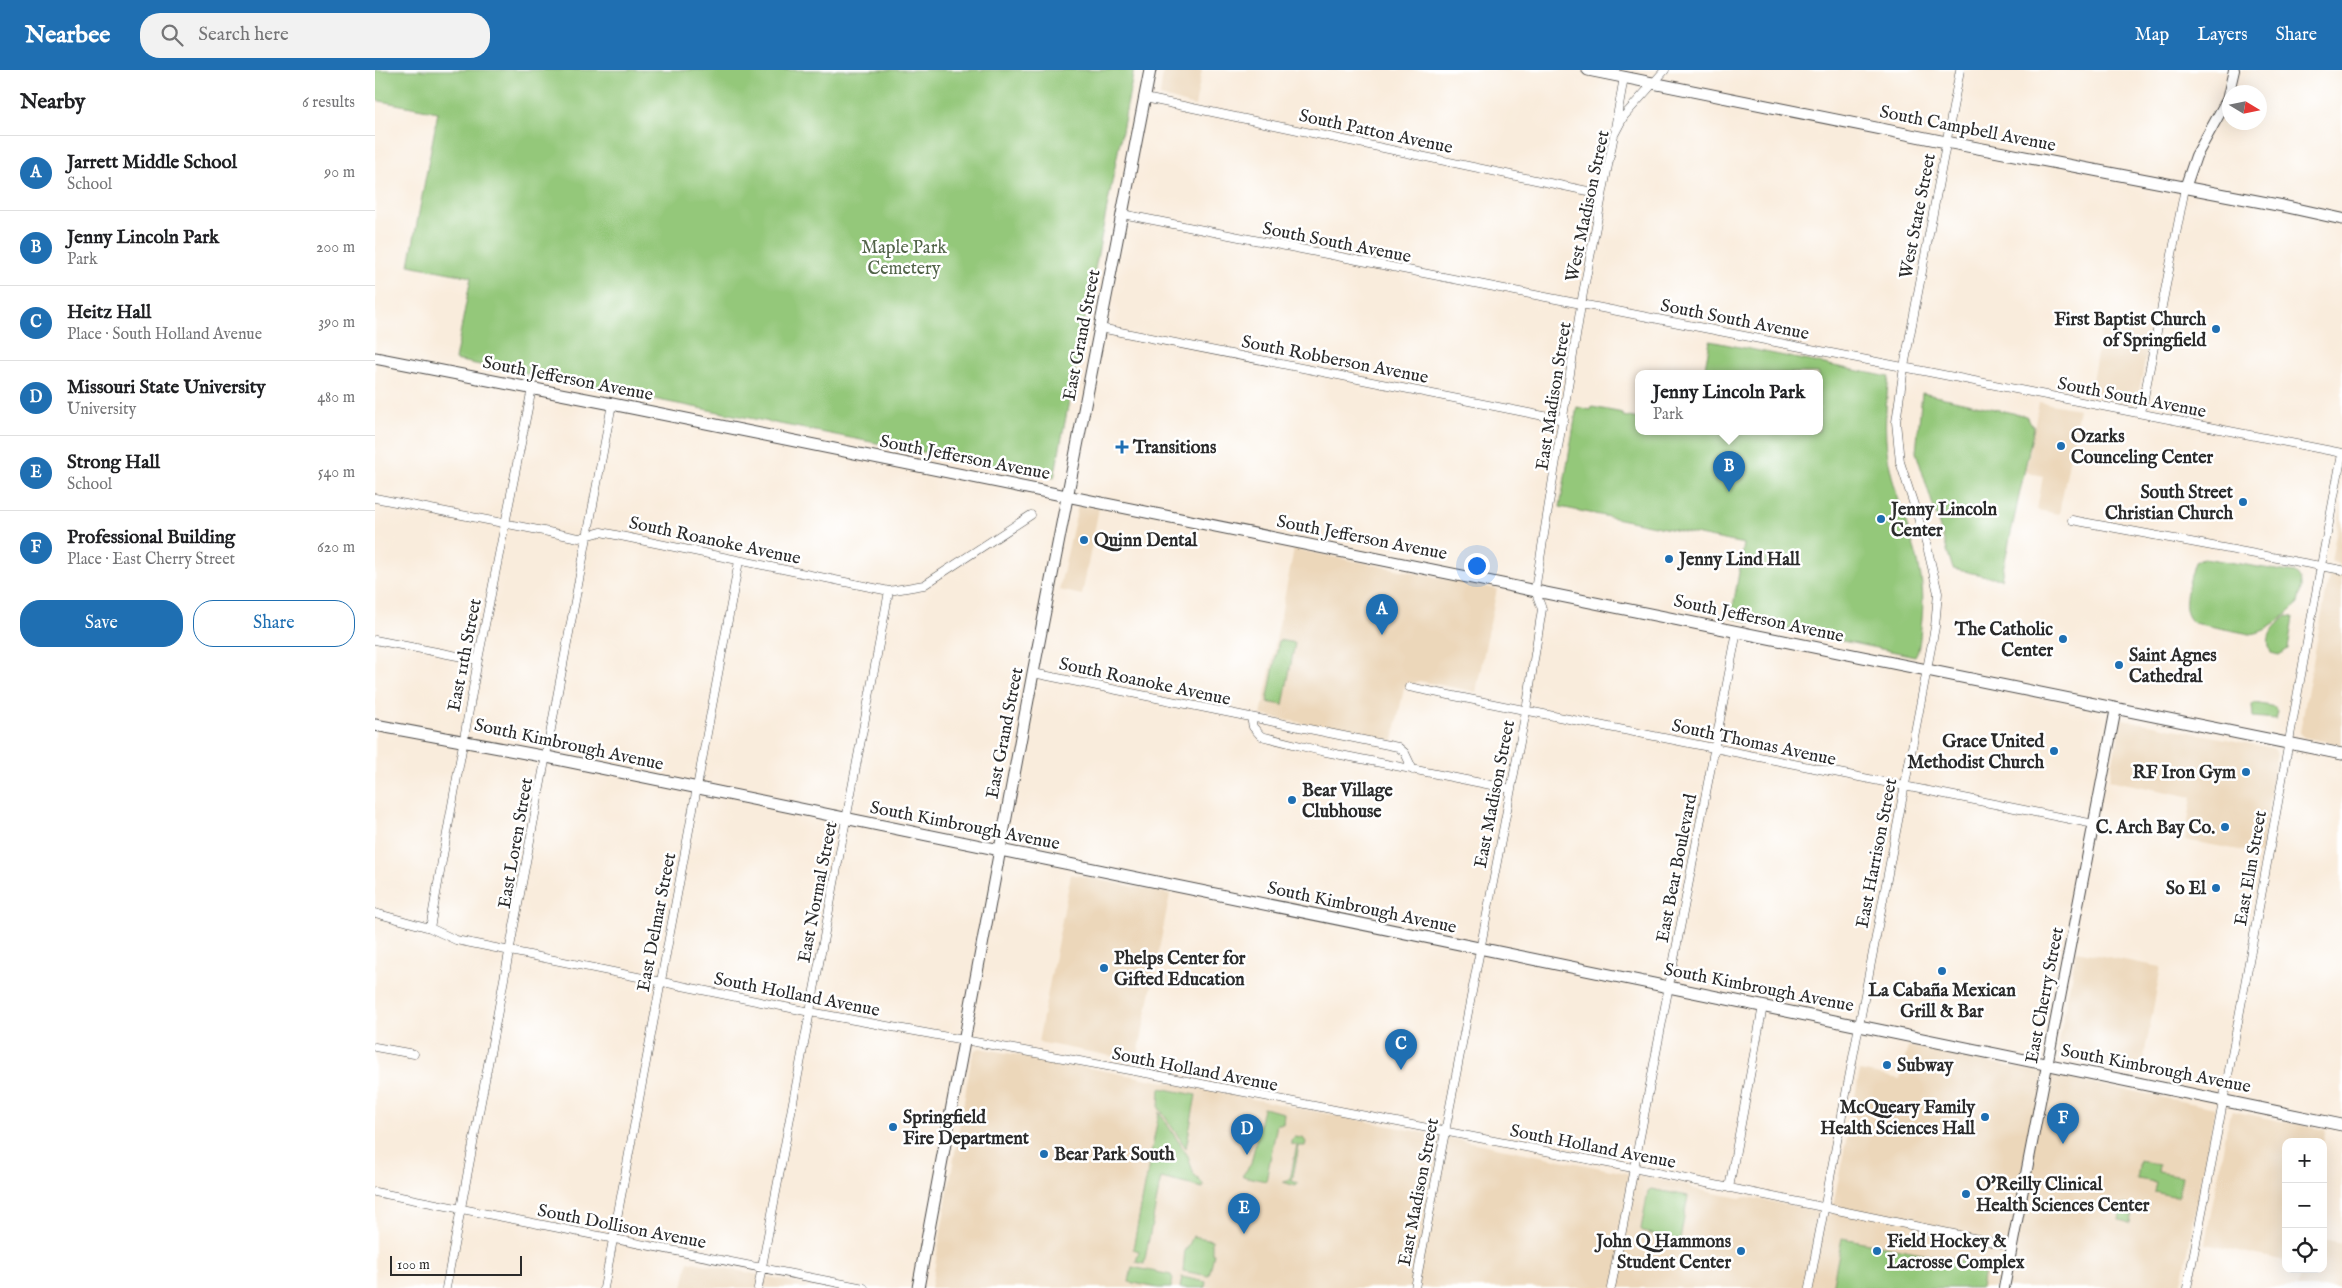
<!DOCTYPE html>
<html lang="en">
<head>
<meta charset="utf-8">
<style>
	:root { --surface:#fff; --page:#f2f2f2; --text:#202124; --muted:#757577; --line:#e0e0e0; --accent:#1f6fb2 }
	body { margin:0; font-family:"IM FELL English",serif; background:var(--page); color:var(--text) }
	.controls { position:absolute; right:15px; bottom:15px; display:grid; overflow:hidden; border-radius:10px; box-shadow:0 5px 20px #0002 }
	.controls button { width:45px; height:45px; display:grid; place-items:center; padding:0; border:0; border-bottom:1px solid var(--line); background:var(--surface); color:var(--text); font:25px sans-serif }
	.compass { position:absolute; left:1847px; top:15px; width:45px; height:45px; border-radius:50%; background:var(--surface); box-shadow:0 5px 20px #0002; rotate:100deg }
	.scale { position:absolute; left:15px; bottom:12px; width:132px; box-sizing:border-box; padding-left:5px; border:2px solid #2b2b2b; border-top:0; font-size:14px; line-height:18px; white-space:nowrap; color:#2b2b2b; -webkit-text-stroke:4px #fff; paint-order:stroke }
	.you { position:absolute; left:1101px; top:495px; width:18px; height:18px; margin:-12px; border:4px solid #fff; border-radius:50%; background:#1a73e8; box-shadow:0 0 0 8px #1a73e833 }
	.badge { display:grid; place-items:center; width:32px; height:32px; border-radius:50%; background:var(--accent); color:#fff; font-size:16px; font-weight:700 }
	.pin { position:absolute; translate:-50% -41px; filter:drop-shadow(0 1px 2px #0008) }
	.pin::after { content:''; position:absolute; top:26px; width:18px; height:15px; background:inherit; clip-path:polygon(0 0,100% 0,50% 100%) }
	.popup { position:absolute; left:1260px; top:300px; width:188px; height:65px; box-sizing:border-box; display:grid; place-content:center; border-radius:10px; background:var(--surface); filter:drop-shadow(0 1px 4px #0005); font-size:16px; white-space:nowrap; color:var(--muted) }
	.popup b { font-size:19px; color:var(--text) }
	.popup::after { content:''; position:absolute; left:50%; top:100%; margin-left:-10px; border:10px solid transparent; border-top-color:var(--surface) }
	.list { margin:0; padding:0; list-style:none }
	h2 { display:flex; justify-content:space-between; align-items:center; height:65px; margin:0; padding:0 20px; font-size:21px }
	h2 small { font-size:16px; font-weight:400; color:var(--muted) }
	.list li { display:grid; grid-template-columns:32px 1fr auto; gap:15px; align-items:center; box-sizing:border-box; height:75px; padding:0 20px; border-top:1px solid var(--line) }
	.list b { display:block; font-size:19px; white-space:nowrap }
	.list p { margin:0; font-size:16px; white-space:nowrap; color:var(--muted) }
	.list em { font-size:16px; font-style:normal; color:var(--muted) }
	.actions { display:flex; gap:10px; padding:15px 20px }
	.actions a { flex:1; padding:11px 0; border:1px solid var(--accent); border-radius:20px; text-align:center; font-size:18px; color:var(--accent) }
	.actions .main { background:var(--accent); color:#fff }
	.icon { flex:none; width:28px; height:28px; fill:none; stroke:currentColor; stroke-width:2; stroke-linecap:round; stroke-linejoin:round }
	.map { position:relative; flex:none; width:1967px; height:1218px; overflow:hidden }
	header { display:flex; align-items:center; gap:30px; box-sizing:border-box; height:70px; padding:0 25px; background:var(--accent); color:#fff }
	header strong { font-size:24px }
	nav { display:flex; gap:28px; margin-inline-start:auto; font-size:18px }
	.search { width:350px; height:45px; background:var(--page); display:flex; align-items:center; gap:12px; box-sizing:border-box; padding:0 18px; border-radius:20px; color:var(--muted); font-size:19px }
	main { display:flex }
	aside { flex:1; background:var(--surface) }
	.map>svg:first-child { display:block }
</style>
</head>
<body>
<header>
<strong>Nearbee</strong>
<div class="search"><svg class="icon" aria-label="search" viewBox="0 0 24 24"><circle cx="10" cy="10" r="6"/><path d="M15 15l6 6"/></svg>Search here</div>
<nav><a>Map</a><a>Layers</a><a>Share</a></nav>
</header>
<main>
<aside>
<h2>Nearby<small>6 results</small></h2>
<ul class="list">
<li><span class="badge">A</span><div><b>Jarrett Middle School</b><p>School</p></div><em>90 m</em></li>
<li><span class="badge">B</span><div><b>Jenny Lincoln Park</b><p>Park</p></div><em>200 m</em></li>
<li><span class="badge">C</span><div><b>Heitz Hall</b><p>Place · South Holland Avenue</p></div><em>390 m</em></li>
<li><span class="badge">D</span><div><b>Missouri State University</b><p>University</p></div><em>480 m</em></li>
<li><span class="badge">E</span><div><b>Strong Hall</b><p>School</p></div><em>540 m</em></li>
<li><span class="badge">F</span><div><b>Professional Building</b><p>Place · East Cherry Street</p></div><em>620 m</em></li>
</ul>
<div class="actions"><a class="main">Save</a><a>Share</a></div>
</aside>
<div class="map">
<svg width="1967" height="1218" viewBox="0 0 1967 1218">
	<rect width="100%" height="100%" fill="#fff"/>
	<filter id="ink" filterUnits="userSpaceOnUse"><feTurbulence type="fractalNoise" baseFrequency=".02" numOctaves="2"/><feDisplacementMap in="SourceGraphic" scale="10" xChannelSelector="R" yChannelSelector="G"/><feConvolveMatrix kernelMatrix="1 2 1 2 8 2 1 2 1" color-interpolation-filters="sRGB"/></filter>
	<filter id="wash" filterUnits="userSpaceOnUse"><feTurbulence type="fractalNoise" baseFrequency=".0096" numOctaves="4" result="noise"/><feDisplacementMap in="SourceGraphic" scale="20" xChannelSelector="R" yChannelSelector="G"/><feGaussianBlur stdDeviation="1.12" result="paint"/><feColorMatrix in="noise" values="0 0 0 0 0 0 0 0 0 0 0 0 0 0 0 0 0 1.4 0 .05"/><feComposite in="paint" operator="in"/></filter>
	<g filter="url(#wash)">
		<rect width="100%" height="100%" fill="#f9ecdc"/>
		<!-- built -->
		<path fill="#ecd7ba" d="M788,0h39l-7,36 -35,-10z
			M1729,247l48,9 -15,75 -5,4 -43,-9z
			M1664,332l40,7 -20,105 -22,-4 6,-34 -17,-4z
			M1967,431v65l-11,-5z
			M703,436l21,2 -17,87 -23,-5z
			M919,479l203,40 -21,103 -57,-11 -15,7 -11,53 -132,-26z
			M1956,503l11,1v171l-39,-8 -3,-5 29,-156z
			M1747,649l150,29 3,2 2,4 -16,100 -76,-14 7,-43 -83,-17z
			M696,804l99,20 -33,167 -99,-19z
			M1701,881l85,16 -20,106 -82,-18 -1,-8z
			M1533,976l307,62 -34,180h-1250l40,-227 4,-11 5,-2 223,41 484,96 7,4 45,9 9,-1 65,13 18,6 29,-145 40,8z
			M1857,1041l94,19 -3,13 -37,-1v119l-81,-17 24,-127z
			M1948,1170l19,4v44h-45l4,-19h22z
			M313,1191l138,27h-143z"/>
		<!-- green -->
		<path fill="#94c87a" stroke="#607a52" d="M0,0h759l-80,408 -599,-118 16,-83 -62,-12 29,-153 -63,-12z
			M1335,271l179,36c-4,32 -6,64 2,95 13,57 39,93 30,155 -1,9 -1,22 -6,29l-184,-38 13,-74 -184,-37 17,-100 14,3 1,-3 31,6v3l16,3v12h180v-58h-115z
			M1547,323l104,23 8,11 -33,152 -48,-10 -37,-117z
			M1829,488l91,15c10,7 5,20 3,31 -15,12 -28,28 -48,30l-56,-11c-16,-12 -5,-38 -1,-55l2,-6z
			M1911,546l7,1 -5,32 -9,6 -8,-2c-7,-18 2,-25 15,-37z
			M904,570l16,3 -12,62 -16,-3z
			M1880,633l20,4 3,4 -2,8 -23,-2 -1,-12z
			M785,1018l36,7 -10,53 -27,-40z
			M888,1038l21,5 -1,11h-6l-11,57 -24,-5 9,-12z
			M784,1042l29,44 6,19 9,9v4l-42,-10 -17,86 -8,-2 3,-11 -6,-2z
			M919,1067l9,1 3,4 -1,4h-6l-7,35 6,2 -2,3 -13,-4 7,-2 7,-35 -6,-1v-3z
			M1765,1091l19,4 -1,7 24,4 -4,21 -24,-5 2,-10 -19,-3z
			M1276,1119l37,7 -8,44 -37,-8 -2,-3 7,-38z
			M1747,1134l11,2 -3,17 -11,-3z
			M818,1166l19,4v14h2l-5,22 -26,-5 2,-22h2z
			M1467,1168l143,27 -4,23h-149z
			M757,1197l39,8 2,4 -2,9h-13l-29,-6z
			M807,1207l24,5 -1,6h-25z"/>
	</g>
	<g filter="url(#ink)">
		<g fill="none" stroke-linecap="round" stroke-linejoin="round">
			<defs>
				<path id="minor" d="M770,28l457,96
					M1240,58l9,-51
					M747,144l1220,239
					M725,258l464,92
					M1764,343l4,-10 42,-215
					M0,428l204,40 22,-6 288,59 35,-6 107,-70
					M1697,450l270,50
					M0,570l103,20
					M658,603l365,74 7,6 8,17
					M1034,617l685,137
					M876,648l2,9 8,9 60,15 190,38
					M0,843l55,15 26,12 354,72 341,62 482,94 379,78
					M55,858l48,-268 54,-272
					M0,977l39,7
					M1354,1118l34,-182
					M0,1122l489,96
					M71,1218l166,-884
					M229,1218l135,-727
					M383,1218l131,-697
					M1040,1218l111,-577 16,-102 -7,-19 48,-297 31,-158 10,-19 41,-46
					M1236,1218l126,-657
					M1434,1218l126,-661 3,-34 -12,-51 -26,-80 -4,-40 8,-55 56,-297
					M1812,1218c56,-277 102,-557 155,-834"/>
				<path id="tertiary" d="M1810,118l11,-32 31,-56 7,-30
					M1629,1218l112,-580"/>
				<path id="secondary" d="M1213,0l358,72 337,64 59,13
					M0,288l237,46 1730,350
					M0,655l172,32 1795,368
					M543,1218l115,-615 117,-603"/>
			</defs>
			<!-- minor casing -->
			<use href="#minor" stroke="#4a4846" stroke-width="9"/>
			<!-- tertiary casing -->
			<use href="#tertiary" stroke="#4a4846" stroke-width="12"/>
			<!-- secondary casing -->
			<use href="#secondary" stroke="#4a4846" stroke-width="13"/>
			<!-- minor -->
			<use href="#minor" stroke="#fff" stroke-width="8"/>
			<!-- tertiary -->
			<use href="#tertiary" stroke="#fff" stroke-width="10"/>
			<!-- secondary -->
			<use href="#secondary" stroke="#fff" stroke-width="11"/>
		</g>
	</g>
	<!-- markers -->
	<g fill="#1f6fb2" stroke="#fff" stroke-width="2">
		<circle cx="1841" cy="259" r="5"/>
		<circle cx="1686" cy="376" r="5"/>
		<path d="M744.5 369.5h5v5h5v5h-5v5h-5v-5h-5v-5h5z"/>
		<circle cx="1868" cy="432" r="5"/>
		<circle cx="1506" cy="449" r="5"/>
		<circle cx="709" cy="470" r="5"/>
		<circle cx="1294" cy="489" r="5"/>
		<circle cx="1688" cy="569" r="5"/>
		<circle cx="1744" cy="595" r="5"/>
		<circle cx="1679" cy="681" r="5"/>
		<circle cx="1871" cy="702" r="5"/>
		<circle cx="917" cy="730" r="5"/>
		<circle cx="1850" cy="757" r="5"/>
		<circle cx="1841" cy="818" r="5"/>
		<circle cx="729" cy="898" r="5"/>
		<circle cx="1567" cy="901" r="5"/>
		<circle cx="1512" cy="995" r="5"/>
		<circle cx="1610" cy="1047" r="5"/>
		<circle cx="518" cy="1057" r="5"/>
		<circle cx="669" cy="1084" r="5"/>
		<circle cx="1591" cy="1124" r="5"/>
		<circle cx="1366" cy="1181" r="5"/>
		<circle cx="1502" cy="1181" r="5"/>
	</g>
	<g text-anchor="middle" stroke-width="5" stroke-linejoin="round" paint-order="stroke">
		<!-- street labels -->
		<g font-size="18" fill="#2b2b2b" stroke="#fff">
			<text transform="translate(1593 58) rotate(11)" y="6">South Campbell Avenue</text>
			<text transform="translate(1001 61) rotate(12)" y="6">South Patton Avenue</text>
			<text transform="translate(1212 136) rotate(-78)" y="6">West Madison Street</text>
			<text transform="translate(1542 146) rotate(-79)" y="6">West State Street</text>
			<text transform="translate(962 172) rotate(11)" y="6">South South Avenue</text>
			<text transform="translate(1360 249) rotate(11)" y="6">South South Avenue</text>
			<text transform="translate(706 265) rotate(-79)" y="6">East Grand Street</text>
			<text transform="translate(960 289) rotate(11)" y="6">South Robberson Avenue</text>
			<text transform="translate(193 308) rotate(11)" y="6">South Jefferson Avenue</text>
			<text transform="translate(1178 326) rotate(-81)" y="6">East Madison Street</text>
			<text transform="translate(1757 327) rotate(11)" y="6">South South Avenue</text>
			<text transform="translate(590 387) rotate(11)" y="6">South Jefferson Avenue</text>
			<text transform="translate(987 467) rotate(11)" y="6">South Jefferson Avenue</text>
			<text transform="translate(340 470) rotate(12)" y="6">South Roanoke Avenue</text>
			<text transform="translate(1384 548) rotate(12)" y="6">South Jefferson Avenue</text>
			<text transform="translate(89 585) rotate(-79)" y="6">East 11th Street</text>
			<text transform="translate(770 611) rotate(12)" y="6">South Roanoke Avenue</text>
			<text transform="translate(629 663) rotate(-79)" y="6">East Grand Street</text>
			<text transform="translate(1379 672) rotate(12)" y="6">South Thomas Avenue</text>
			<text transform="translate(194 674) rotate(12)" y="6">South Kimbrough Avenue</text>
			<text transform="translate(1119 724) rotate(-79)" y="6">East Madison Street</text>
			<text transform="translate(590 755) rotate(11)" y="6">South Kimbrough Avenue</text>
			<text transform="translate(140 773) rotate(-80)" y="6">East Loren Street</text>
			<text transform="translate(1501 783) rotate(-79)" y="6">East Harrison Street</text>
			<text transform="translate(1301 798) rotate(-79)" y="6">East Bear Boulevard</text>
			<text transform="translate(1875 798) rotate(-80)" y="6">East Elm Street</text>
			<text transform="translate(442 822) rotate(-79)" y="6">East Normal Street</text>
			<text transform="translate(987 837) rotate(12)" y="6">South Kimbrough Avenue</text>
			<text transform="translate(281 852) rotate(-79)" y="6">East Delmar Street</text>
			<text transform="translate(1384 917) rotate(11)" y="6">South Kimbrough Avenue</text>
			<text transform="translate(422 924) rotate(11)" y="6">South Holland Avenue</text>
			<text transform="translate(1669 925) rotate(-79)" y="6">East Cherry Street</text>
			<text transform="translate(1781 998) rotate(11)" y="6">South Kimbrough Avenue</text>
			<text transform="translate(820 999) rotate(11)" y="6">South Holland Avenue</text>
			<text transform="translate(1218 1076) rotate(11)" y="6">South Holland Avenue</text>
			<text transform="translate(1043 1122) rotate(-79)" y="6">East Madison Street</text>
			<text transform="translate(247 1156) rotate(11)" y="6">South Dollison Avenue</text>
		</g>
		<!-- park labels -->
		<g font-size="18" fill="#506247" stroke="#fff">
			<text x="529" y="183">Maple Park<tspan x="529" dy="21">Cemetery</tspan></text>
		</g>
		<!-- poi labels -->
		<g font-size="18" font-weight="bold" fill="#2b2b2b" stroke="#fff" text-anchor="start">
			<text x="1831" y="255" text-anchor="end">First Baptist Church<tspan x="1831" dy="21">of Springfield</tspan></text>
			<text x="1696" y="372">Ozarks<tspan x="1696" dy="21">Counceling Center</tspan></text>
			<text x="758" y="383">Transitions</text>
			<text x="1858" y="428" text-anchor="end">South Street<tspan x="1858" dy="21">Christian Church</tspan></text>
			<text x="1516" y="445">Jenny Lincoln<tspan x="1516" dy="21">Center</tspan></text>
			<text x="719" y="476">Quinn Dental</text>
			<text x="1304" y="495">Jenny Lind Hall</text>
			<text x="1678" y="565" text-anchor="end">The Catholic<tspan x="1678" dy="21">Center</tspan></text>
			<text x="1754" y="591">Saint Agnes<tspan x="1754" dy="21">Cathedral</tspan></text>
			<text x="1669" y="677" text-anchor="end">Grace United<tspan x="1669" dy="21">Methodist Church</tspan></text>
			<text x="1861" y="708" text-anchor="end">RF Iron Gym</text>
			<text x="927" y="726">Bear Village<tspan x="927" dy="21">Clubhouse</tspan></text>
			<text x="1840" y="763" text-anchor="end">C. Arch Bay Co.</text>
			<text x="1831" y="824" text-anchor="end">So El</text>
			<text x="739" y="894">Phelps Center for<tspan x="739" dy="21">Gifted Education</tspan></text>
			<text x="1567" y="926" text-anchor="middle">La Cabaña Mexican<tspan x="1567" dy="21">Grill &amp; Bar</tspan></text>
			<text x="1522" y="1001">Subway</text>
			<text x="1600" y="1043" text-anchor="end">McQueary Family<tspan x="1600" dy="21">Health Sciences Hall</tspan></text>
			<text x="528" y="1053">Springfield<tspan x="528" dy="21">Fire Department</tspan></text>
			<text x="679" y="1090">Bear Park South</text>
			<text x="1601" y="1120">O'Reilly Clinical<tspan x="1601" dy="21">Health Sciences Center</tspan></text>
			<text x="1356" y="1177" text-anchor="end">John Q Hammons<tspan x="1356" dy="21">Student Center</tspan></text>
			<text x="1512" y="1177">Field Hockey &amp;<tspan x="1512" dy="21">Lacrosse Complex</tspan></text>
		</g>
	</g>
</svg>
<div class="controls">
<button>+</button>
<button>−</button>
<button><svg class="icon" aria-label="locate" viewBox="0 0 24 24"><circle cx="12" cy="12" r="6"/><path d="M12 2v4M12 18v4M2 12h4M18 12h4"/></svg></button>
</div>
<svg class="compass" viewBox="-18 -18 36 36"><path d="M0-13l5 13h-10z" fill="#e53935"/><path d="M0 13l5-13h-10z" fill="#757577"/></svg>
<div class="scale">100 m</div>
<div class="you"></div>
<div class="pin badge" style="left:1007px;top:565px">A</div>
<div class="pin badge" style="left:1354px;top:422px">B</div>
<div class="popup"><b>Jenny Lincoln Park</b>Park</div>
<div class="pin badge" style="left:1026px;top:1000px">C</div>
<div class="pin badge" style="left:872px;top:1085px">D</div>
<div class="pin badge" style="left:869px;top:1164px">E</div>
<div class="pin badge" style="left:1688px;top:1074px">F</div>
</div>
</main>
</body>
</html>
